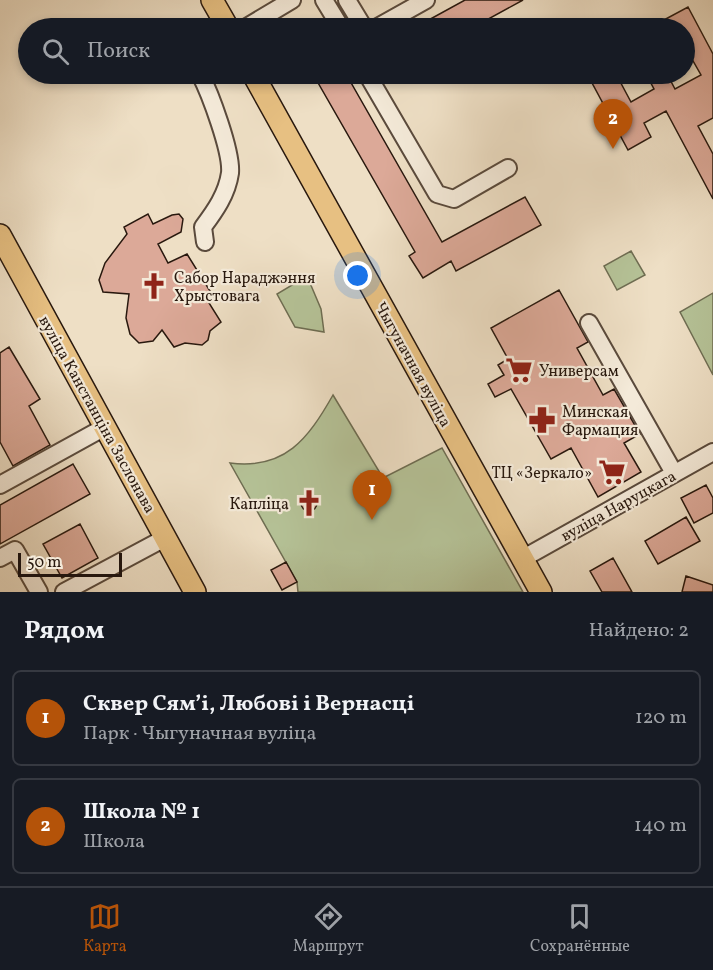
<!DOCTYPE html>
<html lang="ru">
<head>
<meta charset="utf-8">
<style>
	:root { --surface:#171b24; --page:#20242c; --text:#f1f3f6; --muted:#9ea1a6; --line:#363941; --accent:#b45309 }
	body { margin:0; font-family:Vollkorn,serif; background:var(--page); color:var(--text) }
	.scale { position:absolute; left:18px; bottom:15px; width:104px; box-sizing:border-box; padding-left:6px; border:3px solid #28180e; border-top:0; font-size:16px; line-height:21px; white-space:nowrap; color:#28180e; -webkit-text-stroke:4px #f4ead9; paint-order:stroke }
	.you { position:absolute; left:358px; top:276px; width:21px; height:21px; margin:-15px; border:4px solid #fff; border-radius:50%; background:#1a73e8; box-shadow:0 0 0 9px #1a73e833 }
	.badge { display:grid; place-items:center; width:39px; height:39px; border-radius:50%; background:var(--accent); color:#fff; font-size:20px; font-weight:700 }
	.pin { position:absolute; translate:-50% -50px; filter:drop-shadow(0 2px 3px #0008) }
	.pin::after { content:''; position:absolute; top:32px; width:21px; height:18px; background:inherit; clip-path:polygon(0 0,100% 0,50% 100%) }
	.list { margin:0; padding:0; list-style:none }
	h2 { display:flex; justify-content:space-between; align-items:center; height:78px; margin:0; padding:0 24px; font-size:26px }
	h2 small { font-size:20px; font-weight:400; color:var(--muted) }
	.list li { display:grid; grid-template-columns:39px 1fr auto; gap:18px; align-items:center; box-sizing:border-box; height:96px; margin:0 12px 12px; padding:0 12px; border:2px solid var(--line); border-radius:9px }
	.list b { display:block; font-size:22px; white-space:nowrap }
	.list p { margin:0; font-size:20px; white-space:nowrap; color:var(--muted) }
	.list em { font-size:20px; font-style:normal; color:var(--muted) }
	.icon { flex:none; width:33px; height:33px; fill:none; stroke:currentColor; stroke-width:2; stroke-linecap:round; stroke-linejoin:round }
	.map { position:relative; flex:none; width:713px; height:592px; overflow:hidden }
	.search { position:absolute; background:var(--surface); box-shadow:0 3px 9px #0003; left:18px; right:18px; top:18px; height:66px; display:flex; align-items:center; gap:15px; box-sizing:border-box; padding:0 21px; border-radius:33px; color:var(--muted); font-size:22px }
	.sheet { height:294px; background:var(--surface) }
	nav { display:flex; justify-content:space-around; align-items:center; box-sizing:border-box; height:84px; border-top:2px solid var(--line); background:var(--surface); font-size:16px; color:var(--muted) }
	nav a { display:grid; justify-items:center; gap:3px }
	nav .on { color:var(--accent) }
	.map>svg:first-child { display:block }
</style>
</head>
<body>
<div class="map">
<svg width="713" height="592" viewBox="0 0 713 592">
	<rect width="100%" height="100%" fill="#eedfc5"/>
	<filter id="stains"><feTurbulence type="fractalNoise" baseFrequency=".00333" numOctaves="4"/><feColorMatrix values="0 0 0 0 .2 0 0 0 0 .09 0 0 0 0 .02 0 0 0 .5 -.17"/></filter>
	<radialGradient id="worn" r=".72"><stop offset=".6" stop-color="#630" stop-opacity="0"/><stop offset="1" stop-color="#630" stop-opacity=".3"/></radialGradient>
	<!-- green -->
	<path fill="#b5c297" stroke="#6e6d52" stroke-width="1.5" d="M631,251l14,24 -28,15 -13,-24z
		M307,276l14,33 3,23 -29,-5 -18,-33z
		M713,293v82l-33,-63z
		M333,395l50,83 59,-30 81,144h-225l-1,-10 -67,-119c55,7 78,-24 103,-68z"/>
	<!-- building -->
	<path fill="#dca998" stroke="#28180e" stroke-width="1.5" d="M465,0h58l-51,28h-58z
		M688,7l25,47v64l-15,8 15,28v45l-47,-88 -22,12 7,14 -23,13 -37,-69 13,-7h12l15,28 23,-13 -8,-15h21l8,15 26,-14 -17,-30v-17h-35z
		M313,74h33l96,168 83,-45 16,28 -85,46 -5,-10 -28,17 -14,-22 6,-4z
		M148,214l5,10 19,-9 7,-1 4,5 -2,13 -23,12 10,19 19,-9 28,45 -6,4 12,19 -11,9 -2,9 -6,5 -17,-2 -11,4 -12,-17 -9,11 -14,2 -9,-9 -4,-16 3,-24 -26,-2 -4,-12 6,-17 22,-29 -3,-7z
		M559,290l29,52 -11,6 26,47 11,-6 26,45 -16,9 17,29 -43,25 -27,-49 -20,11 -40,-70 -16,8 -7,-13 16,-9 -6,-10 10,-6 -17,-31z
		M9,347l31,52 -11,7 21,39 -37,21 -13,-24v-89z
		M73,464l17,30 -90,50v-39z
		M706,485l7,13v15l-19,10 -13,-25z
		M301 503a8 8 0 1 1 16 0a8 8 0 1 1-16 0Z
		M686,517l14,24 -42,23 -13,-23z
		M80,524l18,34 -36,20 -19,-34z
		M613,558l19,34h-30l-12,-21z
		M286,562l11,20 -15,8 -11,-20z
		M686,576l27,9v7h-31z"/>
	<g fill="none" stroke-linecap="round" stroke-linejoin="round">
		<defs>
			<path id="minor" d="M324,0l17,28
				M347,0l17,28
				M245,28l47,-28
				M376,28l50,-28
				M200,74c10,19 32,78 30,99 -3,21 -15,38 -27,54l2,15
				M367,74l70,120 17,5 54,-31
				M589,323l85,150
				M0,485l105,-58
				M0,558l15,-8 24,42
				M522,559l191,-107
				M64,592l101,-54"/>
			<path id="major" d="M212,0l16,28
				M253,74l288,518
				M0,235l195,357"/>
		</defs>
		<!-- minor casing -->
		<use href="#minor" stroke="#5a4a3c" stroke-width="20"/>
		<!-- major casing -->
		<use href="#major" stroke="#28180e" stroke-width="24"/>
		<!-- minor -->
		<use href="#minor" stroke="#f4ead9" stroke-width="16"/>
		<!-- major -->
		<use href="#major" stroke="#e7c082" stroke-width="21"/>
	</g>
	<!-- icons -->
	<defs>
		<symbol id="church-bare" viewBox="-9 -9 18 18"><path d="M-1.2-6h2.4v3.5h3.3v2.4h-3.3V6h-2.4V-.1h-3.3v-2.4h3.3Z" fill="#8f2418" stroke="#f4ead9" stroke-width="2.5" paint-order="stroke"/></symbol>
		<symbol id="supermarket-bare" viewBox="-9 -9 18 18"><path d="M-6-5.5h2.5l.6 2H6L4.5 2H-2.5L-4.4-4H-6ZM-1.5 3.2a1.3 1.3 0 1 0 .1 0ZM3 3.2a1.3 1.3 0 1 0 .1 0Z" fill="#8f2418" stroke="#f4ead9" stroke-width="2.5" paint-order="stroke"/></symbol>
		<symbol id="pharmacy-bare" viewBox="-9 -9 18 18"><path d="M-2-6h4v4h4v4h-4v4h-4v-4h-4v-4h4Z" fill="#8f2418" stroke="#f4ead9" stroke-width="2.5" paint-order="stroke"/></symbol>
	</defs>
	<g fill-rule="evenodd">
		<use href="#church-bare" x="135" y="267" width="38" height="38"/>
		<use href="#supermarket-bare" x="500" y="351" width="38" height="38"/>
		<use href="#pharmacy-bare" x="523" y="401" width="38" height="38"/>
		<use href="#supermarket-bare" x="593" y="453" width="38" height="38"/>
		<use href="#church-bare" x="290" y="484" width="38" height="38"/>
	</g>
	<g text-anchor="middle" stroke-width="4.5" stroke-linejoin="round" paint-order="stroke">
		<!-- poi labels -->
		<g font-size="16" fill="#28180e" stroke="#f4ead9" text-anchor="start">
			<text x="174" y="283">Сабор Нараджэння<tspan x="174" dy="18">Хрыстовага</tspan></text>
			<text x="539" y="376">Универсам</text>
			<text x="562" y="417">Минская<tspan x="562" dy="18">Фармация</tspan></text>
			<text x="592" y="478" text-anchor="end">ТЦ «Зеркало»</text>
			<text x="289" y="509" text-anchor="end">Капліца</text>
		</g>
		<!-- street labels -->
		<g font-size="16" fill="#28180e" stroke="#f4ead9">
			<text transform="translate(414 364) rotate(61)" y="6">Чыгуначная вуліца</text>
			<text transform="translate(98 414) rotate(61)" y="6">вуліца Канстанціна Заслонава</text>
			<text transform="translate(618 505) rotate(-29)" y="6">вуліца Наруцкага</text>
		</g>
	</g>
	<rect width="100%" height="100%" filter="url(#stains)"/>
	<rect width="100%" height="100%" fill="url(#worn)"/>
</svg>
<div class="scale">50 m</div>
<div class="you"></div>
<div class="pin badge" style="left:372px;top:520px">1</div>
<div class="pin badge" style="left:613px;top:149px">2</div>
<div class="search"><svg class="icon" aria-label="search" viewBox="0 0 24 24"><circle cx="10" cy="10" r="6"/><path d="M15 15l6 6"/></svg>Поиск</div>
</div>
<section class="sheet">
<h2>Рядом<small>Найдено: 2</small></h2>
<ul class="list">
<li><span class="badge">1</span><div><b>Сквер Сямʼі, Любові і Вернасці</b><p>Парк · Чыгуначная вуліца</p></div><em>120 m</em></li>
<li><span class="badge">2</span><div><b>Школа № 1</b><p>Школа</p></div><em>140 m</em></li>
</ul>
</section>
<nav>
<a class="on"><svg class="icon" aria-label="map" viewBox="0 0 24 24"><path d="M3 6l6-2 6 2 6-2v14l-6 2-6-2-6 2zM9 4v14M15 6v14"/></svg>Карта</a>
<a><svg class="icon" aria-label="directions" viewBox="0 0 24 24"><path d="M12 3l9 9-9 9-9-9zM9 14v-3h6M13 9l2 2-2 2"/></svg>Маршрут</a>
<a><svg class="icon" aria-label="saved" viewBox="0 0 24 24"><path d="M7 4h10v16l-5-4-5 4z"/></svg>Сохранённые</a>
</nav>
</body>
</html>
